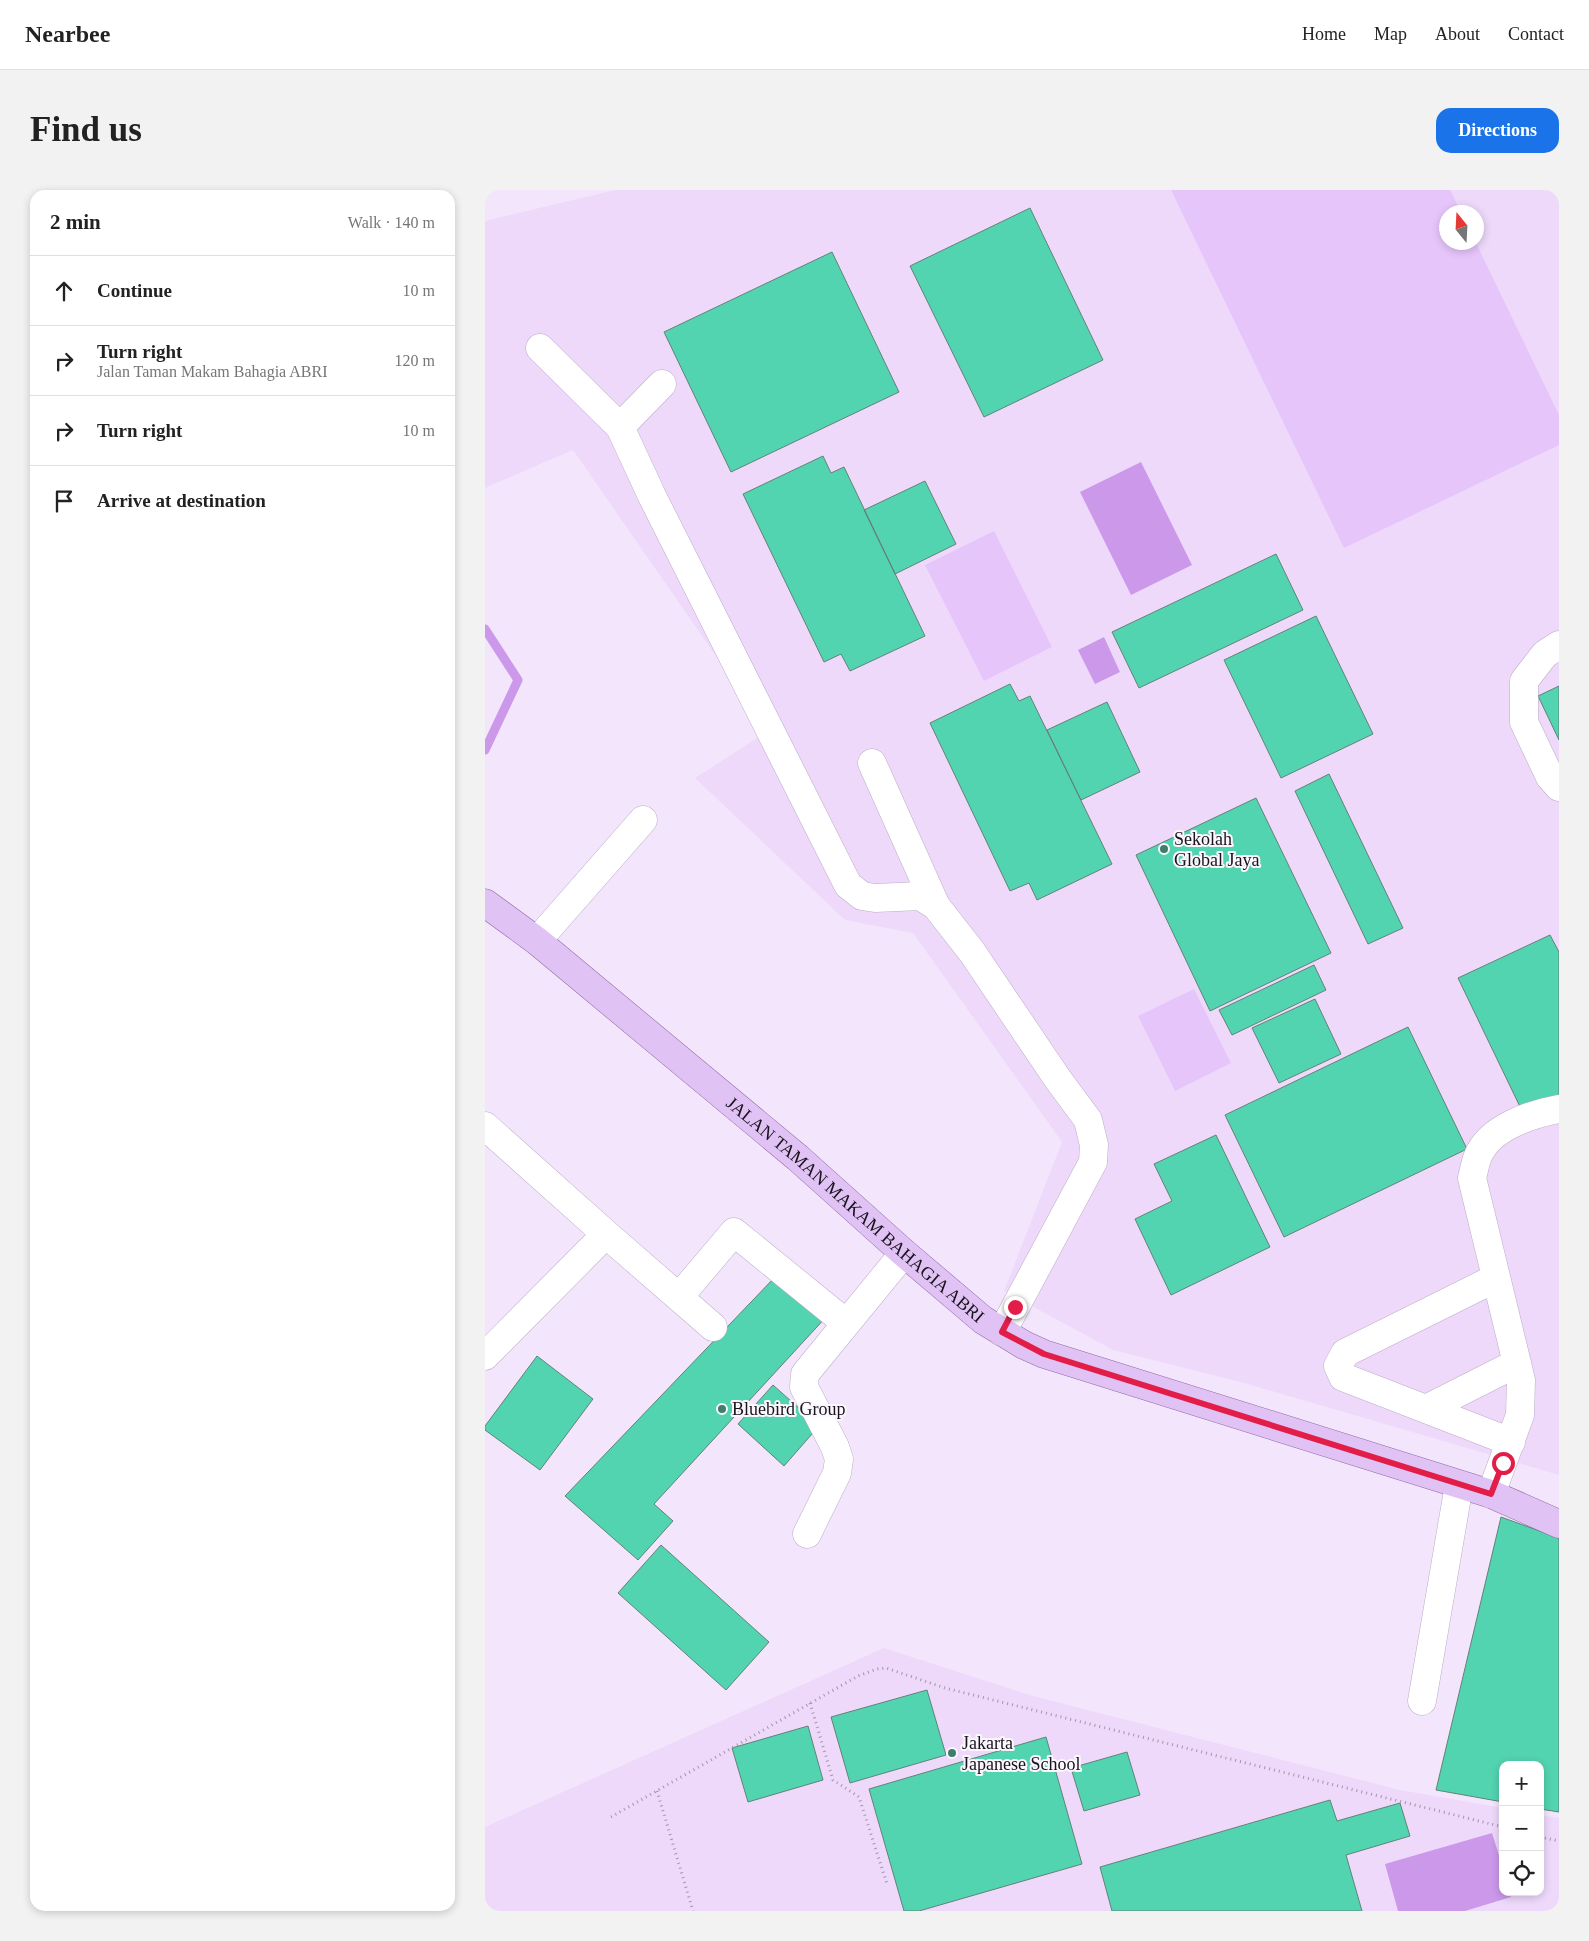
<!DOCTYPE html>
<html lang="en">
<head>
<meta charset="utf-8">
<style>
	:root { --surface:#fff; --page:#f2f2f2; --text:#222; --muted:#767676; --line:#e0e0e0; --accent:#1a73e8 }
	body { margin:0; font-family:"Times New Roman",serif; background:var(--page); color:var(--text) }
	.controls { position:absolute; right:15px; bottom:15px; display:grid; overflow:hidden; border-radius:10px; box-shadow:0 2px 8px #0003 }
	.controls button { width:45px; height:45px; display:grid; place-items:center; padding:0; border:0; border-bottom:1px solid var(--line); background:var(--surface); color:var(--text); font:25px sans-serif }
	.compass { position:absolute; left:954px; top:15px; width:45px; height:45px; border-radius:50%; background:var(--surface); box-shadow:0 2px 8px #0003; rotate:342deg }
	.stop { position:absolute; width:15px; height:15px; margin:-11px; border:4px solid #e11d48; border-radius:50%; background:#fff }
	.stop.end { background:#e11d48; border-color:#fff; box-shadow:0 1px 5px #0008 }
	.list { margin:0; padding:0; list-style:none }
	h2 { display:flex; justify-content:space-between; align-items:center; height:65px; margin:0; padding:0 20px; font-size:21px }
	h2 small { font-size:16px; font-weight:400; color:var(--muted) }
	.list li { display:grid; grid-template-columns:32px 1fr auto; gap:15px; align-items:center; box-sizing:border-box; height:70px; padding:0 20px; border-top:1px solid var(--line) }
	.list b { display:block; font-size:19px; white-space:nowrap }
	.list p { margin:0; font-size:16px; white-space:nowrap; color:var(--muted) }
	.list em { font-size:16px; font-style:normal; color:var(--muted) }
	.icon { flex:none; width:28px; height:28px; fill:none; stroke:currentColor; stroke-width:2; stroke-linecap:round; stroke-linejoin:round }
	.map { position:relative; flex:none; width:1074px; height:1721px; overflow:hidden; border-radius:15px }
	header { display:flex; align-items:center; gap:30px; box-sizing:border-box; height:70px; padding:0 25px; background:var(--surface); border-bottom:1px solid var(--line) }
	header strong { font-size:24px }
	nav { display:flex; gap:28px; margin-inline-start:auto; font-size:18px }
	.intro { display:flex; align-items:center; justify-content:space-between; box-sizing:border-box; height:120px; padding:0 30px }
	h1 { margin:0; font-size:35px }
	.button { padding:12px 22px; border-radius:15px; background:var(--accent); color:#fff; font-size:18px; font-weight:700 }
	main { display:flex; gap:30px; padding:0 30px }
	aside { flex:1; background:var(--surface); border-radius:15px; box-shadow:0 2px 8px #0003 }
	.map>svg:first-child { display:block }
</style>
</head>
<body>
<header>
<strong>Nearbee</strong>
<nav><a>Home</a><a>Map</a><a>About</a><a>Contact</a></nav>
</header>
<div class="intro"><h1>Find us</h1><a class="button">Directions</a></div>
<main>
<aside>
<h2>2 min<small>Walk · 140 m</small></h2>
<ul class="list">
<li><svg class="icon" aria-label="ahead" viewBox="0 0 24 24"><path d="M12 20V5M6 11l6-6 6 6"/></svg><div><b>Continue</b></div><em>10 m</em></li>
<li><svg class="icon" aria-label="right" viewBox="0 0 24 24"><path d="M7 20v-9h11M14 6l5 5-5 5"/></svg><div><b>Turn right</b><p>Jalan Taman Makam Bahagia ABRI</p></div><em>120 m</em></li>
<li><svg class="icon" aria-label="right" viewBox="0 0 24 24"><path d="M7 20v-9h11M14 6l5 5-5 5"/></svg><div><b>Turn right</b></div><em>10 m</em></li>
<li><svg class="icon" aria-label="arrive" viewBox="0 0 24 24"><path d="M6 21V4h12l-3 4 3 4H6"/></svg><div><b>Arrive at destination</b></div></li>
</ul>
</aside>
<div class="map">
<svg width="1074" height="1721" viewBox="0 0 1074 1721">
	<rect width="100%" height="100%" fill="#f3e6fc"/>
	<!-- built -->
	<path fill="#eed9fb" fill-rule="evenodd" d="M130,0h944v1285l-315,-92 -131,-33 -109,-59 58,-149 -149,-209 -68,-13 -150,-142 73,-47 -195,-281 -88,38v-267zM962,22h30v30h-30z
		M399,1458l149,48 367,94 103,18v84h37v-77l19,3v93h-1074v-84z"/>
	<!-- green -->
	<path fill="#e6c5fb" d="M686,0h279l11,22h-14v30l29,1 83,172v30l-215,103z
		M509,341l58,116 -68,34 -59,-116z
		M709,799l37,74 -56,28 -37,-75z"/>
	<!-- water -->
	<path fill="#cb98ea" d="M656,272l51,103 -61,30 -51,-103z
		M619,447l16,35 -25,12 -17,-34z
		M1007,1643l11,35v24h7l1,5 -46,14h-67l-13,-47z"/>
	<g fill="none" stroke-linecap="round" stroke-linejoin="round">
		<!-- stream -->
		<path stroke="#cb98ea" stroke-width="9" d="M0,439l33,51 -33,70"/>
	</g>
	<!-- building -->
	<path fill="#53d4b1" stroke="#628277" d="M545,18l73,152 -119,57 -74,-151z
		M347,62l67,140 -168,80 -67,-140z
		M338,266l8,17 13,-6 81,169 -75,35 -9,-17 -17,8 -81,-168z
		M440,291l31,63 -61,30 -31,-64z
		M791,364l27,56 -164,78 -27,-56z
		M831,426l57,118 -92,44 -57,-118z
		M525,494l9,17 11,-5 82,168 -75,36 -8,-17 -19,8 -80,-168z
		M1074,496v54l-21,-44z
		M622,512l33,70 -59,28 -34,-70z
		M844,584l74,154 -35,16 -73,-153z
		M771,608l75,155 -121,58 -74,-156z
		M1065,745l9,17v146l-35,17 -66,-137z
		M829,775l12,25 -94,45 -13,-25z
		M830,809l26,55 -62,29 -27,-55z
		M923,837l59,122 -183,88 -59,-122z
		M731,945l54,112 -99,48 -36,-76 37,-18 -18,-37z
		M291,1086l51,40 -173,188 19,17 -35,39 -73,-64z
		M52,1166l56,43 -53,71 -55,-40v-4z
		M288,1195l46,41 -35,40 -46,-42z
		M1016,1327l58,21v274l-19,-3v-44h-37v37l-67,-12z
		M176,1355l108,97 -43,48 -108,-97z
		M442,1500l19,65 -96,28 -19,-66z
		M323,1536l15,54 -75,22 -16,-54z
		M561,1547l36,127 -163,47h-15l-35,-122z
		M642,1562l13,43 -56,16 -13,-43z
		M845,1610l7,21 63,-18 10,33 -64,19 16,56h-250l-12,-44z"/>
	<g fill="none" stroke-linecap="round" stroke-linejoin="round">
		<defs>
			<path id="minor" d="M55,158l80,79
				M177,194l-42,43 32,69 196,389 14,11 13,2 45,-2 16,10 36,46 85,126 31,42 6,25 -1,17 -91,170
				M1074,455l-14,9 -21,27v41l26,55 9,10
				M387,573l64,143
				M52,751l106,-121
				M0,936l121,108 107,93
				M1011,1088l-151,75 -7,13 5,11 168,65
				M194,1107l55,-65 112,91
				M0,1166l121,-122
				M941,1219l91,-46
				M1006,1304l29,-79 1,-35 -49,-202c2,-7 3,-15 6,-22 12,-29 54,-42 81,-47
				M322,1344l30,-61 2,-14 -4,-12 -31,-60 1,-13 99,-121
				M937,1511l37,-216"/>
			<g id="major">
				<path id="s1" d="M0,713l52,38 261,217 106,95 79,67 41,25 20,9 447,140 68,30"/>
			</g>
		</defs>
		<!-- minor casing -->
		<use href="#minor" stroke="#bcadc7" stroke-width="29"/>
		<!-- major casing -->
		<use href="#major" stroke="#8e6aa4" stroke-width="29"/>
		<!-- path -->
		<path stroke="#a197a9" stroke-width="3" stroke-dasharray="1 4" stroke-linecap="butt" d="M325,1513l23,77 26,17 28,87
			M172,1601l36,120
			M126,1627l247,-141 19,-7 9,-1 59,20 558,139
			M1055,1647l19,4"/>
		<!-- minor -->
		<use href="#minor" stroke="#fff" stroke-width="28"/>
		<!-- major -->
		<use href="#major" stroke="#e1c2f4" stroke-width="28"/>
	</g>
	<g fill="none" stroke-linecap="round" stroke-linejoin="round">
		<!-- route -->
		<path stroke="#e11d48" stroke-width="6" d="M530,1117l-13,25 42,22 447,140 12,-31"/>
	</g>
	<!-- markers -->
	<g fill="#3f7e6b" stroke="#fbf7fd" stroke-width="2">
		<circle cx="679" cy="659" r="5"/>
		<circle cx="237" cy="1219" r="5"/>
		<circle cx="467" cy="1563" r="5"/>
	</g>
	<g text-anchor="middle" stroke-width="4" stroke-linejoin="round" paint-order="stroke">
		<!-- poi labels -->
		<g font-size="18" fill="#18131c" stroke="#fbf7fd" text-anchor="start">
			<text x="689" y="655">Sekolah<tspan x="689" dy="21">Global Jaya</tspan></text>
			<text x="247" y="1225">Bluebird Group</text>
			<text x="477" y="1559">Jakarta<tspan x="477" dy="21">Japanese School</tspan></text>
		</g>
		<!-- street labels -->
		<g font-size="18" fill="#18131c" stroke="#fbf7fd">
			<text dy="6" stroke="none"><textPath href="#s1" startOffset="481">JALAN TAMAN MAKAM BAHAGIA ABRI</textPath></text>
		</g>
	</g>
</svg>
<div class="controls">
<button>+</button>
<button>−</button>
<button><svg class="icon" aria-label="locate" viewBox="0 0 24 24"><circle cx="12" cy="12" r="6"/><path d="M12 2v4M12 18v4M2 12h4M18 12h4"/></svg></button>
</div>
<svg class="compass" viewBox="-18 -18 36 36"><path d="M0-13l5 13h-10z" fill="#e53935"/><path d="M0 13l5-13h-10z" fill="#767676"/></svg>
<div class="stop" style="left:1018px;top:1273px"></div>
<div class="stop end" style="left:530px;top:1117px"></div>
</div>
</main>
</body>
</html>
